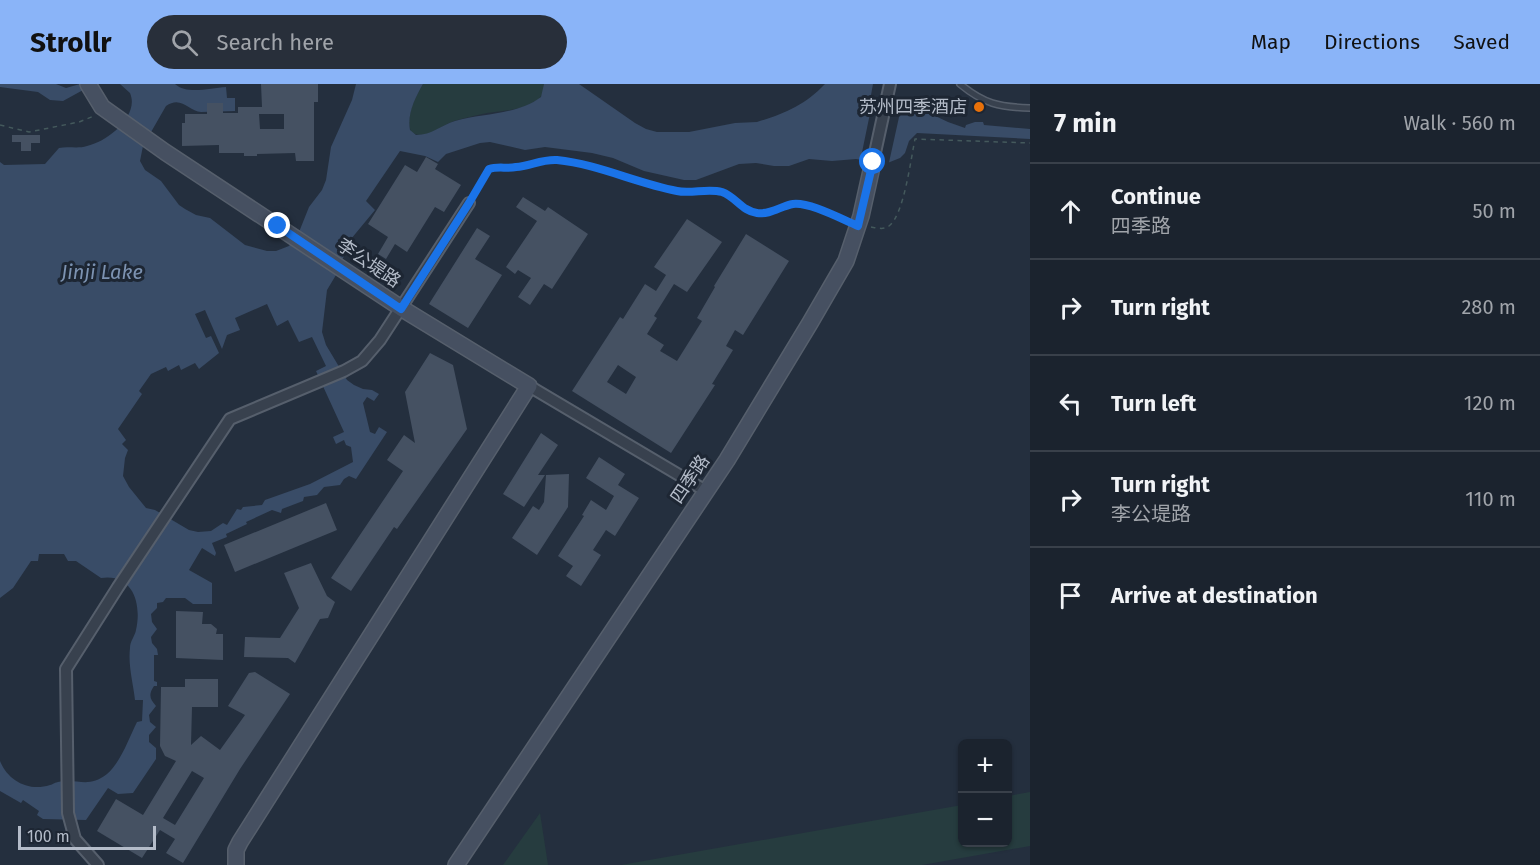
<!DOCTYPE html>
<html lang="en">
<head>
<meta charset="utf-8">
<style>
	:root { --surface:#1b232e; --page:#282f3a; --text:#f1f3f6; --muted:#a0a4aa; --line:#39404a; --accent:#8ab4f8 }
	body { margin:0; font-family:"Fira Sans","Noto Sans SC",sans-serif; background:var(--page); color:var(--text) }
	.controls { position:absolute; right:18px; bottom:18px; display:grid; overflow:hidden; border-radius:9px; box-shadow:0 2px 4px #0004 }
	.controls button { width:54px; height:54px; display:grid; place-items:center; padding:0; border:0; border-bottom:2px solid var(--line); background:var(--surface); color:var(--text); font:30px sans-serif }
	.scale { position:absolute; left:18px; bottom:15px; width:138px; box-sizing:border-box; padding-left:6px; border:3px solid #b4bcc9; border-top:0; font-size:16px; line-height:21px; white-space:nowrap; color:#b4bcc9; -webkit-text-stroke:4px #1d2633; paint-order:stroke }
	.stop { position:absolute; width:18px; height:18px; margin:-14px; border:4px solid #1a73e8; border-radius:50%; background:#fff }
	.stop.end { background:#1a73e8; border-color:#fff; box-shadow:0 2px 6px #0008 }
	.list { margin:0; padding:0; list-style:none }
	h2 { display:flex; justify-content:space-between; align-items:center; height:78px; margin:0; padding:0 24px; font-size:26px }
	h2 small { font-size:20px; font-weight:400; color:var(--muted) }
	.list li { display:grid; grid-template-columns:39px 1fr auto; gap:18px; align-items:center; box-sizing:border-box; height:96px; padding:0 24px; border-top:2px solid var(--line) }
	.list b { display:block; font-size:22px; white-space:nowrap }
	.list p { margin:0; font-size:20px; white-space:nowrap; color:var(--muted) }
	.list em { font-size:20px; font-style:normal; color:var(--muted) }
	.icon { flex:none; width:33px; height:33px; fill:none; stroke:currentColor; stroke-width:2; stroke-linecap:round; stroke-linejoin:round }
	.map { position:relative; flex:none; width:1030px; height:781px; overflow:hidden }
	header { display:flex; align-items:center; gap:36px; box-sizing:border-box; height:84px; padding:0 30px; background:var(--accent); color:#111 }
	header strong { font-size:28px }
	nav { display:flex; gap:33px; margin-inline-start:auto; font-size:21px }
	.search { width:420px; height:54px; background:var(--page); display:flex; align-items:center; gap:15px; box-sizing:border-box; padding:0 21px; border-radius:33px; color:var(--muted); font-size:22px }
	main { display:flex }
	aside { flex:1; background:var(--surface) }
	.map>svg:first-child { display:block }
</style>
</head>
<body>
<header>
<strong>Strollr</strong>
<div class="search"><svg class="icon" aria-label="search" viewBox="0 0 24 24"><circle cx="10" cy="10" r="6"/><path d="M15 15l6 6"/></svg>Search here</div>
<nav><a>Map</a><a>Directions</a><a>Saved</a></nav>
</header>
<main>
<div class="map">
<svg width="1030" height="781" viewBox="0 0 1030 781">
	<rect width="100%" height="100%" fill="#242f3e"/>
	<!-- green -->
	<path fill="#263c3f" d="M423,0h121c0,7 -1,12 -7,16 -16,11 -32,10 -50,13 -11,2 -22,5 -33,8 -14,5 -28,20 -43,11 -6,-16 4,-34 12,-48z
		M1030,708v54l-108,19h-301l341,-60 1,37h45v-46z
		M540,729l8,52h-45z"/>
	<!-- water -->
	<path fill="#394c67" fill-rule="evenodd" d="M0,0h56l10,4 14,-4h14l-31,17 -13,-1 -12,-8 -38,-5z
		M120,0h55c12,11 35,4 51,3l1,11h8v13c-12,0 -23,1 -34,1 -12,-1 -20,-17 -35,-6l-23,40 -3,15 5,9 16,11 18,24 6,4 11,6 14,3 35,27 22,6h9l13,-5 10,-14 10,-25 13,-17 4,-10 5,-33 21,-47 4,-16h67c-8,14 -16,30 -13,46l6,5c16,0 25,-10 39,-14 29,-8 62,-6 86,-24l3,-13h35l56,39 11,6 11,3h32l46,-9 22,-1c27,-8 48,-17 68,-38h48l-2,11 3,4 34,4 40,19 17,6 1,-3 9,-3h8l1,3 46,4v10l-113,-6 -8,8 -4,12 -5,5 -15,6 -29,-5 -24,2 -23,-2 -20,7h-15l-18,-3 -17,1 -43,16h-12l-40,-9 -31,-13 -21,-5 -47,-6 -20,3 -35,-8 -10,1 -34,11 -8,8 -13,-6 -25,-5 -34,50 9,9 -24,29 -15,36 -9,15 -5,42 4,13 21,35 7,5 9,4 9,1 7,4 -5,7 -7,-4 -4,6 7,29 5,2 4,-7 8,5 -31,47 -7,-3 -5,3 -4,6 -16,2 -7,8 -13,2 -1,4 -21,8 -1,4 -9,-3 -26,12 1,2 -21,10 1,3 -15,6 4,10 -1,3 -13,-8 -13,22 23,13v21h-19l-8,-6h-19l-3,4 -6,1v5l-6,6 1,8 5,7 -6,8 1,6 5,6 1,6h-4v26l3,1v4h-3c-6,9 -4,13 2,20l-7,9 1,7 6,5 -7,8v7l7,6v11l-23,34 -15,1 -10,-6 -22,32 -43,-1 -6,-4 2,-4 -16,-11 -2,3 -21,-12v-30c8,20 29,31 50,24 4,-1 3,-2 8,-3 20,-4 30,7 49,-8 14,-12 22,-36 30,-52l5,-1 1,-21h-8c-2,-18 -7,-34 -5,-52 0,-7 5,-12 6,-18 6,-26 -3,-57 -35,-52l-25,-17h-8l-4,-7h-25l-1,7h-7l-18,27 -13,10v-436l4,3 41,-1 14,-16c9,-2 19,1 28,-2 20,-4 53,-30 43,-53zM267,220l10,22 11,-6 11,22 13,-5 14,29 -10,5 28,61 -11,5 3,7 8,-4 2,5 5,2 2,15 -43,22 -45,16 -3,5 -19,2 -2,3 -4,-1 -10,16 -4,-2 -12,8 -13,1 -9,-2 -34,-20 -9,-2 -17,-21 -6,-11 2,-18 3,-8 -6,-6 4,-4 -8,-11 24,-35 -3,-3 12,-17 15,-7 2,4 11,-6 2,5 14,-7 4,6 20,-16 -8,-17 -5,2 -11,-24 10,-4 17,39 5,-14 13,-5 -5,-12z"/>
	<!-- pier -->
	<path fill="#242f3e" d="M874,10l8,4 21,1 -15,68h-3l-25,-5z"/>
	<!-- building -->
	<path fill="#455162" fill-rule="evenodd" d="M261,0h57v18h-4v59h-18l-1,-8 -38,1v2h-13v-3h-25v-8l-37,1v-23h3v-9h22v-11h16v10h15v-6h24zM259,30h25v15h-24z
		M12,51h28v8h-9v8h-10v-9h-9z
		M426,73l12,7 -3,5 26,16 -17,27 -9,-5 -28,45 -12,-8 -9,15 -8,-5 10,-17 -20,-13 37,-59 12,7z
		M523,113l22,14 3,-4 40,27 -36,55 -8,-5 -14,21 -12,-8 13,-19 -13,-8 -3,4 -9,-7 31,-46 -21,-14z
		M687,135l35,23 -35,50 -13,-8 -20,32 3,2 -10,16 17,11 -4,6 17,10 25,-40 -5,-3 18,-31 -1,-1 32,-52 43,27 -46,74 -8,-5 -9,16 7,4 -21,34 3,1 -44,68 -99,-62 48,-74 3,2 22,-35 11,7 10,-16 -12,-8zM618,281l18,12 -10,17 -19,-12z
		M477,144l13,8 -15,23 27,16 -34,53 -39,-24z
		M430,269l23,12 14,64 -70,100 -3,-2 -43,64 -20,-13 72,-107 -16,-11 17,-25 11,8 -10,-51z
		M541,349l17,12 -20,30h7l-21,32 -21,-13z
		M599,373l26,17 -7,11 21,13 -24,38 -9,-6 -13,20 8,5 -20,31 -15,-10 7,-10 -15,-10 26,-40 -2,-1 9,-15 15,10 8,-14 -28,-18z
		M569,390l-1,33 -31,48 -25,-17 21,-32 6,4 5,-8 2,-27z
		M326,419l11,27 -102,42 -11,-27z
		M311,479l16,33 8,6 -7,16 -8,1 -25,44 -7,-5 -44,-1 1,-20 35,1 19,-30 -15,-35z
		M176,527l27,1 -1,12h9l6,5 -1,5h7v26l-47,-2z
		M255,588l35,22 -50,75 -57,94 -17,-10 9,-14 -15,-9 -18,28 -45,-27 19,-32 27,16 33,-54 -11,-5 -5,-10 1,-59h24v-8h33v28h-26l-1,38 10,-9 19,14 25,-35 -17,-9 21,-33zM192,687l12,7 -29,47 -12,-7z"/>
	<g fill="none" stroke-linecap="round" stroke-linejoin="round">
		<defs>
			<path id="lane" d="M960,0c24,20 39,23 70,24"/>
			<path id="street" d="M873,78l17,-78
				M529,302l177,105
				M98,781l-23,-26 -7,-26 -2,-144 52,-82 112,-168 114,-48 18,-10 18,-21 89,-137"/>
			<path id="secondary" d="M88,0l14,23 63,45 236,156 128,78 -289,456 -4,8v15
				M456,781l271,-405 83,-137 36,-62 15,-45 12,-54"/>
		</defs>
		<!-- lane casing -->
		<use href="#lane" stroke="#565f6c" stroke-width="8"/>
		<!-- street casing -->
		<use href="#street" stroke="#565f6c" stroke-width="14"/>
		<!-- secondary casing -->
		<use href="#secondary" stroke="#565f6c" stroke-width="18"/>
		<!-- path -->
		<path stroke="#44595c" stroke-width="1.5" stroke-dasharray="4.5 4.5" stroke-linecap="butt" d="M0,41l29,7 50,-10 15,-6
			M474,111l15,-26c9,-3 18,0 27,-2 14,-1 26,-8 41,-7 43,5 82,28 125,32 12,1 29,-3 41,1 13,4 19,19 35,20 13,1 24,-7 36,-9 17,-1 36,11 52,17
			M871,143c6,1 13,3 18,-1 15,-11 22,-68 26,-87l115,4"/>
		<!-- lane -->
		<use href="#lane" stroke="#38414e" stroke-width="5"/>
		<!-- street -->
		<use href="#street" stroke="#38414e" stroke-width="10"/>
		<!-- secondary -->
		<use href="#secondary" stroke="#465061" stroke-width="15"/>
	</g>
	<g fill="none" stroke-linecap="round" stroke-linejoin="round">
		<!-- route -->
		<path stroke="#1a73e8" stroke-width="8" d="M278,142l123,83 68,-106 20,-34c9,-3 18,0 27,-2 14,-1 26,-8 41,-7 40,4 79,23 120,31 14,3 31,-3 45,1 14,5 20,19 35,21 13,2 24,-7 36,-9 17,-2 48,15 65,22l15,-64"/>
	</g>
	<!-- markers -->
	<circle fill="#e8710a" stroke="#1d2633" stroke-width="2" cx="979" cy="23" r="6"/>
	<g text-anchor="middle" stroke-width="6" stroke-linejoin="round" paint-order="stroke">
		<!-- poi labels -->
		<g font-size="18" fill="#b4bcc9" stroke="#1d2633" text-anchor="end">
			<text x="967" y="29">苏州四季酒店</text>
		</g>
		<!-- street labels -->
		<g font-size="18" fill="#b4bcc9" stroke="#1d2633">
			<text transform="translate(369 179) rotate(34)" y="6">李公堤路</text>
			<text transform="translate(690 395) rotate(-56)" y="6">四季路</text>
		</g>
		<!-- water labels -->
		<g font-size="20" font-style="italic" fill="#7c92b1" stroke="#1d2633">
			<text x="102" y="195">Jinji Lake</text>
		</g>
	</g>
</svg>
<div class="controls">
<button>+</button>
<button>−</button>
</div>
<div class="scale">100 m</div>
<div class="stop" style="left:873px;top:78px"></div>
<div class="stop end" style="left:278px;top:142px"></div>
</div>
<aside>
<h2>7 min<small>Walk · 560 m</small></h2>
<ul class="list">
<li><svg class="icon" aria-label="ahead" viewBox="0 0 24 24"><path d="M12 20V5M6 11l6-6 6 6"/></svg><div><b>Continue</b><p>四季路</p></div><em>50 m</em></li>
<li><svg class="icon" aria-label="right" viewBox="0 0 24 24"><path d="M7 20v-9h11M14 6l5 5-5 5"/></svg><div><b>Turn right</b></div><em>280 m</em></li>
<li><svg class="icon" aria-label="left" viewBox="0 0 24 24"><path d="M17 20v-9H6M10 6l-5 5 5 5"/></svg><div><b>Turn left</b></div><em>120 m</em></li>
<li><svg class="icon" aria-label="right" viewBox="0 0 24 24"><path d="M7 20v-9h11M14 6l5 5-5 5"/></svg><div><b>Turn right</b><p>李公堤路</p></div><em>110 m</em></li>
<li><svg class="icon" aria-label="arrive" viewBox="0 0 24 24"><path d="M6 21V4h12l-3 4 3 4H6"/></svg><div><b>Arrive at destination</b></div></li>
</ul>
</aside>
</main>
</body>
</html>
